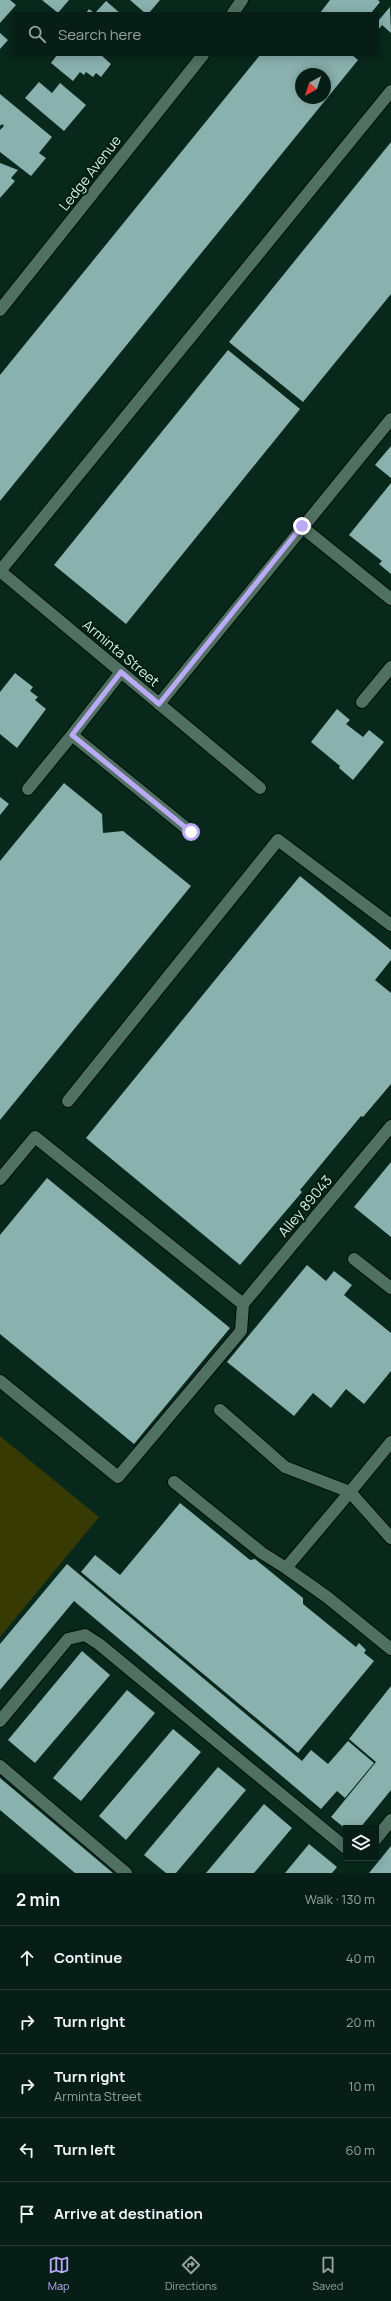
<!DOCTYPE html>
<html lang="en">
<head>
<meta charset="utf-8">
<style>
	:root { --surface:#061e15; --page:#142b22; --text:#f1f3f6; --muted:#98a2a0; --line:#273c34; --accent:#baaaf6 }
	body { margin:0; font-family:Manrope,sans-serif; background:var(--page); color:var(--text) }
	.controls { position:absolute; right:12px; bottom:12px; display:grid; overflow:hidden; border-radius:0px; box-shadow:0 2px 10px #0003 }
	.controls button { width:36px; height:36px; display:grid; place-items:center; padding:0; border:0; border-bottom:1px solid var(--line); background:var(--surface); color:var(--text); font:20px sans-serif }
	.compass { position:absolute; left:295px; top:68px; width:36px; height:36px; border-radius:50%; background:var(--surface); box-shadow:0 2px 10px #0003; rotate:219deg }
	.stop { position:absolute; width:12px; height:12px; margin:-9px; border:3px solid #baaaf6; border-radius:50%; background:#fff }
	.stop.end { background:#baaaf6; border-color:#fff; box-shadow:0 1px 4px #0008 }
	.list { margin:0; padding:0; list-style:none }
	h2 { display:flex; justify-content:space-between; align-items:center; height:52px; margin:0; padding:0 16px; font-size:17px }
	h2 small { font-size:13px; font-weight:400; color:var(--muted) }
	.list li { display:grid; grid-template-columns:26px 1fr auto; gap:12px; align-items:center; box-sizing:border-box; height:64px; padding:0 16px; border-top:1px solid var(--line) }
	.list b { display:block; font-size:15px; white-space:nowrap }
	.list p { margin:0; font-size:13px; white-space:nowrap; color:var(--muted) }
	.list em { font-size:13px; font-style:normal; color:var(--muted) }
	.icon { flex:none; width:22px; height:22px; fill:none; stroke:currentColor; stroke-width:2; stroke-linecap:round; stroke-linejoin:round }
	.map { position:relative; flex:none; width:391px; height:1873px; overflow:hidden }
	.search { position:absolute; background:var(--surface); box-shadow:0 2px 10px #0003; left:12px; right:12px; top:12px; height:44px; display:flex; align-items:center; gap:10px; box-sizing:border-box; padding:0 14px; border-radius:0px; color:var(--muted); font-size:15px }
	.sheet { height:372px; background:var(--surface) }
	nav { display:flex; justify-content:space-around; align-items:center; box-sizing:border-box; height:56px; border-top:1px solid var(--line); background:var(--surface); font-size:11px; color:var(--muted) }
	nav a { display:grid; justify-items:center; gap:2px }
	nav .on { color:var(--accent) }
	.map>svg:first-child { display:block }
</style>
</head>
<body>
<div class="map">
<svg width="391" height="1873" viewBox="0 0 391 1873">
	<rect width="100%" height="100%" fill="#08281c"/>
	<!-- green -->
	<path fill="#373b03" d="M0,1436l99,81 -99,120z"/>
	<!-- building -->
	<path fill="#89b1ae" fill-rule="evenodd" d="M0,0h10l6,5 -16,18z
		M42,0h27l-11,13z
		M130,0h30l-11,13h-4z
		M330,0h48l2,2 -9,11h-51z
		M106,1l14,12h-25z
		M390,7l1,26 -9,-8 -4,5v-9z
		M89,9l5,4h-8z
		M0,33l8,7 -8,9z
		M57,55h44l10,9 -10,13 -5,-4 -3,4 -7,-5 -2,3 -4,-3 -7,9 -22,-18z
		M260,55h92l6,5 -358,441v-126zM301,74h24v24h-24z
		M39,82l13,11 8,-10 26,22 -22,26 -39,-33z
		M0,94l52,43 -13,16 7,5 -15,18 -31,-24v-22l4,-4 -2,-2 -2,2z
		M391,142v152l-88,108 -74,-60z
		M0,163l18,7 -7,8 4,3 -15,17z
		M228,350l72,59 -174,215 -72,-59z
		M391,446v32l-16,-13z
		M391,483v91l-12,-10 3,-3 -33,-26z
		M15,673l18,14 -3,4 8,6 -3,3 11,9 -29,39 -17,-14v-42z
		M337,709l13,11 -4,4 17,13 6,-7 15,12 -31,38 -14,-12 1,-2 -29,-24z
		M64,783l38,31 1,19 20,-2 68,55 -191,234v-259z
		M0,797l9,7 -9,11z
		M300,876l91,74v10l-16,20 16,13v91l-28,33 -2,-1 -61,74 2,2 -62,73 -154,-127z
		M391,1162v75l-37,-30z
		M47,1178l183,150 -96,116 -134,-110v-99z
		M307,1265l19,16 8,-10 18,14 -8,10 47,38v38l-27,33 -18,-15 -15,19 -18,-15 -19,23 -67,-54z
		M180,1503l70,57 5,-1 48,39v6l53,43 3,-4 7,7 -2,3 10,8 -76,92 -217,-181 14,-17 25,20z
		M67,1564l235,197 9,-11 17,14 20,-23 26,22 -29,35 -8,-7 -16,18 -247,-208 -74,89v-46z
		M82,1651l28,24 -75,88 -27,-23z
		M391,1686v104l-31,38 -14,1 -15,-12 45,-55 -27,-23z
		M127,1690l28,23 -74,88 -28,-23z
		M173,1729l28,23 -75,88 -27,-24z
		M218,1767l28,23 -70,83h-10l-22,-18z
		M0,1778l113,95h-38l-75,-63z
		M264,1804l28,24 -38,45h-48z
		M309,1844l28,23 -5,6h-47z
		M391,1846v27h-22z"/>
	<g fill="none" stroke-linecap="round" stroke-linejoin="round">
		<defs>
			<path id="lane" d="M302,527l89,72
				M0,571l391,-480
				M121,672l-49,63 119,97
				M362,702l29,-35
				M159,704l232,-285
				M28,789l44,-54
				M68,1101l210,-261 113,85
				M0,1179l35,-42 208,167
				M354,1259l37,29
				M243,1304l148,-178
				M0,1381l118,96 123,-146 2,-27
				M220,1410l65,57 65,25 41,46
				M174,1482l88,71 24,15 64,-76
				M286,1568l41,29 64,52
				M0,1721l68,-82 17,-4 14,9 247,204
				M0,1766l126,107
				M376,1839l15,-19"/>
			<path id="street" d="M233,13l9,-13
				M0,310l203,-255
				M0,571l260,217
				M350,1492l41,-50"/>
		</defs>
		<!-- lane casing -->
		<use href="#lane" stroke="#000f08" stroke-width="14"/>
		<!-- street casing -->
		<use href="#street" stroke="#000f08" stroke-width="14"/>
		<!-- lane -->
		<use href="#lane" stroke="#507062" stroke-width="12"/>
		<!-- street -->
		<use href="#street" stroke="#507062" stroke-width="12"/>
	</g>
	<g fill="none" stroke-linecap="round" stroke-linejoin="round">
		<!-- route -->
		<path stroke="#baaaf6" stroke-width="5" d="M191,832l-119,-97 49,-63 38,32 143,-178"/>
	</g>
	<g text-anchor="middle" stroke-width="4" stroke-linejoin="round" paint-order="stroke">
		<!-- street labels -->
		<g font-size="14" fill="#dcede5" stroke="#001e13">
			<text transform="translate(90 173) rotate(-52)" y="5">Ledge Avenue</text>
			<text transform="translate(121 653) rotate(40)" y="5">Arminta Street</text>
			<text transform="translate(305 1206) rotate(-50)" y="5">Alley 89043</text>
		</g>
	</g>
</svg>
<div class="controls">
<button><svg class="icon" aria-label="layers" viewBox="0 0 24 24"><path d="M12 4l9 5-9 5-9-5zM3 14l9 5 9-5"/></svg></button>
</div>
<svg class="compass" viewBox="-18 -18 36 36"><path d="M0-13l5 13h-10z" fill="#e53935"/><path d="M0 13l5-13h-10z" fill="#98a2a0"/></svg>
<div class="stop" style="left:191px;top:832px"></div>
<div class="stop end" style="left:302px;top:526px"></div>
<div class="search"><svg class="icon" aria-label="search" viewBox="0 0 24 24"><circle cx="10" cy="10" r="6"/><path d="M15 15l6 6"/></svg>Search here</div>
</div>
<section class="sheet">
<h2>2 min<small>Walk · 130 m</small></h2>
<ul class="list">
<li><svg class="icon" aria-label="ahead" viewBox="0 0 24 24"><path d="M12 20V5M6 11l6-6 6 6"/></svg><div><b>Continue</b></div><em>40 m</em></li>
<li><svg class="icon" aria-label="right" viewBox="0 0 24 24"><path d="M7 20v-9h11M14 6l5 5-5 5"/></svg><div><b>Turn right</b></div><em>20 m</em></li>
<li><svg class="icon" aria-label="right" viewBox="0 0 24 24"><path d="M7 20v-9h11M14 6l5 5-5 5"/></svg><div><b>Turn right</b><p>Arminta Street</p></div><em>10 m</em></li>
<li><svg class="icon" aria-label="left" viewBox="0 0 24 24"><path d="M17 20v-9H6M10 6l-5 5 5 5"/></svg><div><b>Turn left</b></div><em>60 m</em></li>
<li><svg class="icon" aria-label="arrive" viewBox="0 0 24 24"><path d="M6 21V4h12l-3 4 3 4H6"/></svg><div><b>Arrive at destination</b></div></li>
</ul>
</section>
<nav>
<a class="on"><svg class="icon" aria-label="map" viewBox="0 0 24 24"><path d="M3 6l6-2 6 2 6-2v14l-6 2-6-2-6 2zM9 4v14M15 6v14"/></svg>Map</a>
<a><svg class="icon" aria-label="directions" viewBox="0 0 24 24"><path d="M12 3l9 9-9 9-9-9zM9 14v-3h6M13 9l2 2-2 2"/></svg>Directions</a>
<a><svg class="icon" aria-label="saved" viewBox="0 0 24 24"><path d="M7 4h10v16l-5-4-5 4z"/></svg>Saved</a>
</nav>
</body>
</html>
